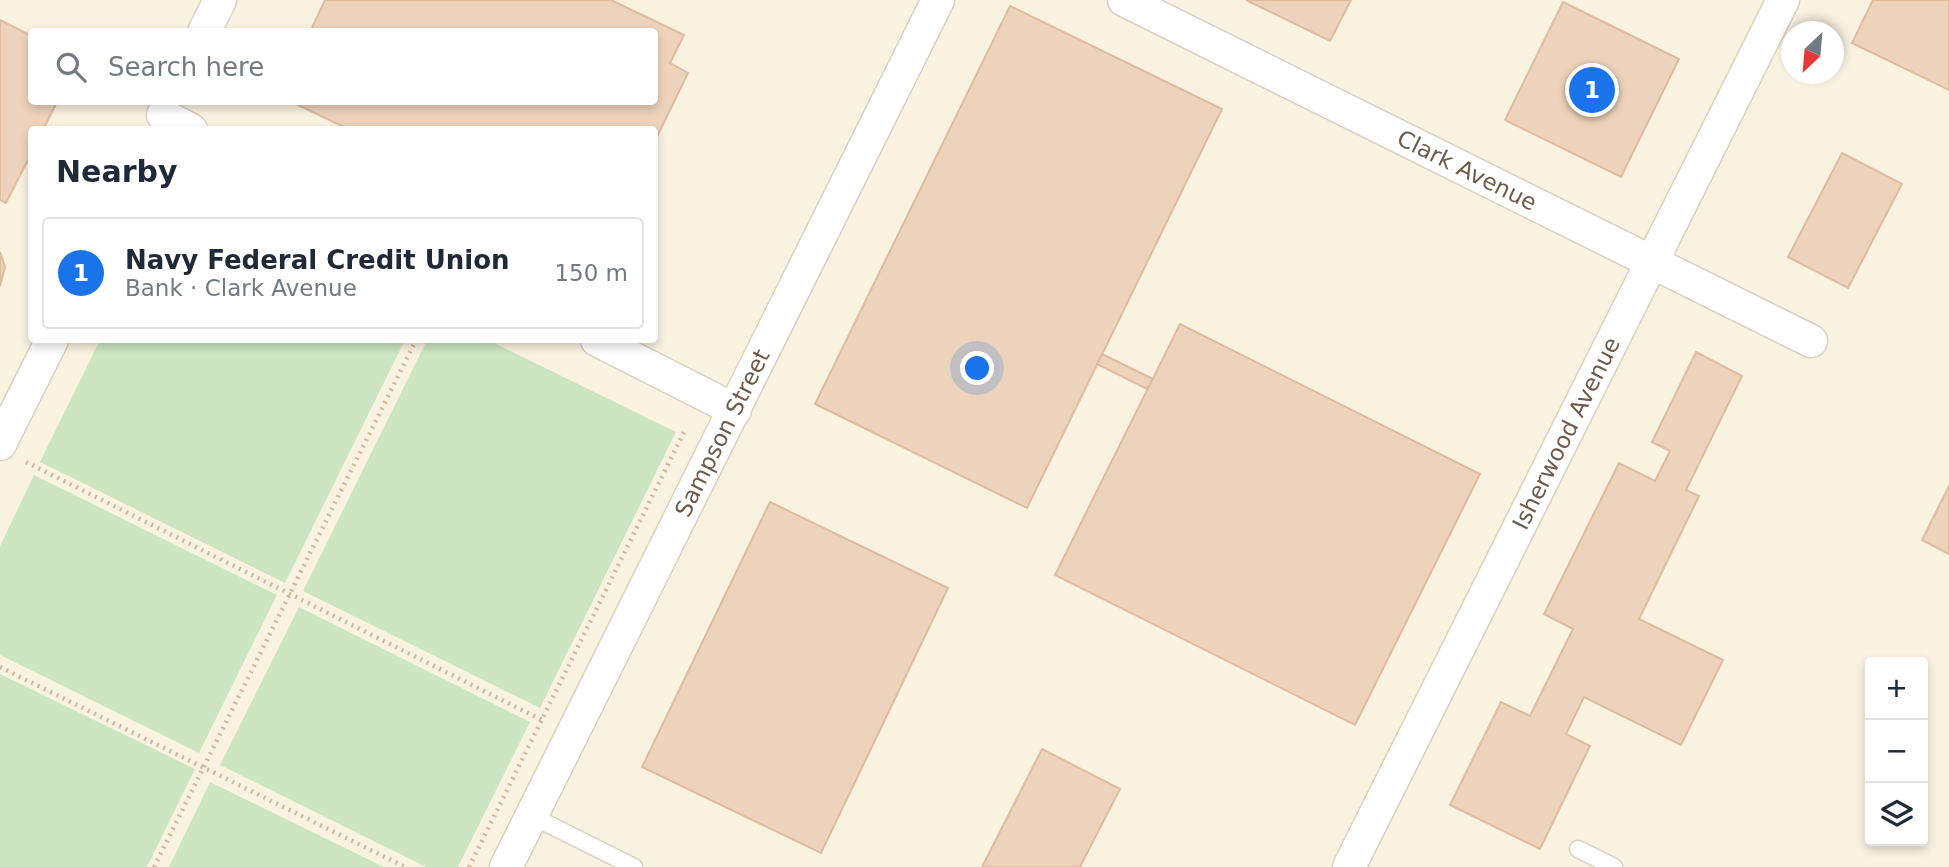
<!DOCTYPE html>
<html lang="en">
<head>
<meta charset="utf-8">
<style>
	:root { --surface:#fff; --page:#f2f2f3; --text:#1f2937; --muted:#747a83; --line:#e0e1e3; --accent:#1a73e8 }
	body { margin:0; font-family:"DejaVu Sans",sans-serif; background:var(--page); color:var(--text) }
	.controls { position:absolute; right:21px; bottom:21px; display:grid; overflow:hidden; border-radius:7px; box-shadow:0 4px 10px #0003 }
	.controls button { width:63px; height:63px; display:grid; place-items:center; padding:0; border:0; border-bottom:2px solid var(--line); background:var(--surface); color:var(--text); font:35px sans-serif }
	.compass { position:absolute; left:1781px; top:21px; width:63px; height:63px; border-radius:50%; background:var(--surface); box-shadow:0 4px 10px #0003; rotate:206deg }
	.you { position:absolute; left:978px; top:369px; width:24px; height:24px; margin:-18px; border:5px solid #fff; border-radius:50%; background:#1a73e8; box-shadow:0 0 0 10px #1a73e833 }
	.badge { display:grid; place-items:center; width:46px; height:46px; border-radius:50%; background:var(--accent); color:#fff; font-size:23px; font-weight:700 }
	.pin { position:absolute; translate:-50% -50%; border:4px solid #fff; box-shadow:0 2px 7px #0006 }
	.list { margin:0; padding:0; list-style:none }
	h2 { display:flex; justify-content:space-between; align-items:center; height:91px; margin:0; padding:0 28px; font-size:30px }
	h2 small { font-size:23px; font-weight:400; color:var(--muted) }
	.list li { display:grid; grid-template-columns:46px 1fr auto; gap:21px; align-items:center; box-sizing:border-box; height:112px; margin:0 14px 14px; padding:0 14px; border:2px solid var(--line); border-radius:7px }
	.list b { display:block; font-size:26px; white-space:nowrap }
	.list p { margin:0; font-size:23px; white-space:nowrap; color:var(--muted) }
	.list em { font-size:23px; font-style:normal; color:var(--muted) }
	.icon { flex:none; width:38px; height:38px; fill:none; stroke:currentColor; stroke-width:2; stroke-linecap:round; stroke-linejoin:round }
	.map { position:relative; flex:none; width:1949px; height:867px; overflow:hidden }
	.search { position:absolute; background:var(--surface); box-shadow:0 4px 10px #0003; left:28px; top:28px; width:630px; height:77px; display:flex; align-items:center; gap:18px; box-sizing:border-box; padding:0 24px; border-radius:7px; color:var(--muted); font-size:26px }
	.panel { position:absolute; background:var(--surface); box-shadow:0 4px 10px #0003; left:28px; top:126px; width:630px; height:217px; border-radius:7px }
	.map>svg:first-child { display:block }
</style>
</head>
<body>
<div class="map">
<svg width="1949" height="867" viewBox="0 0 1949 867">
	<rect width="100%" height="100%" fill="#faf2e1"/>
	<!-- green -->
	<path fill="#cde6c1" d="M100,340h305l-120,243 -245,-121z
		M427,340h61l188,92 -136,276 -237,-117z
		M34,475l243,120 -78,158 -199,-98v-109z
		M299,607l231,115 -72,145h-32l-206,-102z
		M0,674l195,95 -48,98h-147z
		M210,782l174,85h-215z"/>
	<!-- building -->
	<path fill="#edd3bb" stroke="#debc9d" stroke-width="2" d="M325,0h286l73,35 -14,28 18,10 -34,70v-13h-304l-58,-28h362v-70h-344z
		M1246,0h105l-21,41z
		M1873,0h76v90l-97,-47z
		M1563,2l116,57 -58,118 -116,-57z
		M1010,6l212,103 -195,399 -212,-104z
		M0,20l32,16v66h25l-14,28h-11v22l-26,51 -6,-3z
		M1842,153l60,31 -54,104 -60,-31z
		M0,252l5,15 -5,19z
		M1180,324l300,150 -125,251 -300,-150z
		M1696,352l46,24 -56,114 13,6 -60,123 84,41 -42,85 -97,-48 -18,37 24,12 -50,103 -90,-44 51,-103 29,14 43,-87 -29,-15 75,-151 36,18 15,-30 -18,-9z
		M1102,354l51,25 -6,10 -50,-25z
		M1949,486v68l-27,-14z
		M770,502l178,86 -127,265 -179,-86z
		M1042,749l78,40 -40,78h-98z"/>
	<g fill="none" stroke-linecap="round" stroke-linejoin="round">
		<defs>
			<path id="service" d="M532,816l102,51
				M1578,849l36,18"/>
			<g id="minor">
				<path id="s1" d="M1124,0l687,341"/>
				<path d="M204,32l16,-32"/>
				<path d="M163,115l28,15"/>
				<path d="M597,340l138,70"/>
				<path d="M0,444l52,-104"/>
				<path id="s2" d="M506,867l432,-867"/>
				<path id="s3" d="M1349,867l434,-867"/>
			</g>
		</defs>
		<!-- service casing -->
		<use href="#service" stroke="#ddcfbe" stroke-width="19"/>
		<!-- minor casing -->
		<use href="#minor" stroke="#ddcfbe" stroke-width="35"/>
		<!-- path -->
		<path stroke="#d1b79f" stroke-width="4.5" stroke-dasharray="2 5" stroke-linecap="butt" d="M26,462l516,258
			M0,667l405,200
			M154,867l262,-527
			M469,867l216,-437"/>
		<!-- service -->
		<use href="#service" stroke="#fff" stroke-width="16"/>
		<!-- minor -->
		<use href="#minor" stroke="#fff" stroke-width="32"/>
	</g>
	<g text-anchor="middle" stroke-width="7" stroke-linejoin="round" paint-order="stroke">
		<!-- street labels -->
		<g font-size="23" fill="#6f5a4a" stroke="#fdf6e7">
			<text dy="8" stroke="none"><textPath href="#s1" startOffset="383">Clark Avenue</textPath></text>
			<text dy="8" stroke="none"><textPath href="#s3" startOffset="485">Isherwood Avenue</textPath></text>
			<text dy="8" stroke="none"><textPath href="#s2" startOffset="485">Sampson Street</textPath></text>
		</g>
	</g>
</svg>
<div class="controls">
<button>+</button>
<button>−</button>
<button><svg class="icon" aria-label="layers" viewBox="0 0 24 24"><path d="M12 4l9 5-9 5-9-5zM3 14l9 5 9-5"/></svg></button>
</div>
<svg class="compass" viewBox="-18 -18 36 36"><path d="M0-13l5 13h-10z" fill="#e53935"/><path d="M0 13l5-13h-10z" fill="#747a83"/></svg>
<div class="you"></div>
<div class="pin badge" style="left:1592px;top:90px">1</div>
<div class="search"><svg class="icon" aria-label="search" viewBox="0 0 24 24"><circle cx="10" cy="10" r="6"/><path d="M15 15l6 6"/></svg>Search here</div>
<section class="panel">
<h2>Nearby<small></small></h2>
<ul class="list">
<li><span class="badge">1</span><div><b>Navy Federal Credit Union</b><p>Bank · Clark Avenue</p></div><em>150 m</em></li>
</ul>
</section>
</div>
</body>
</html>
